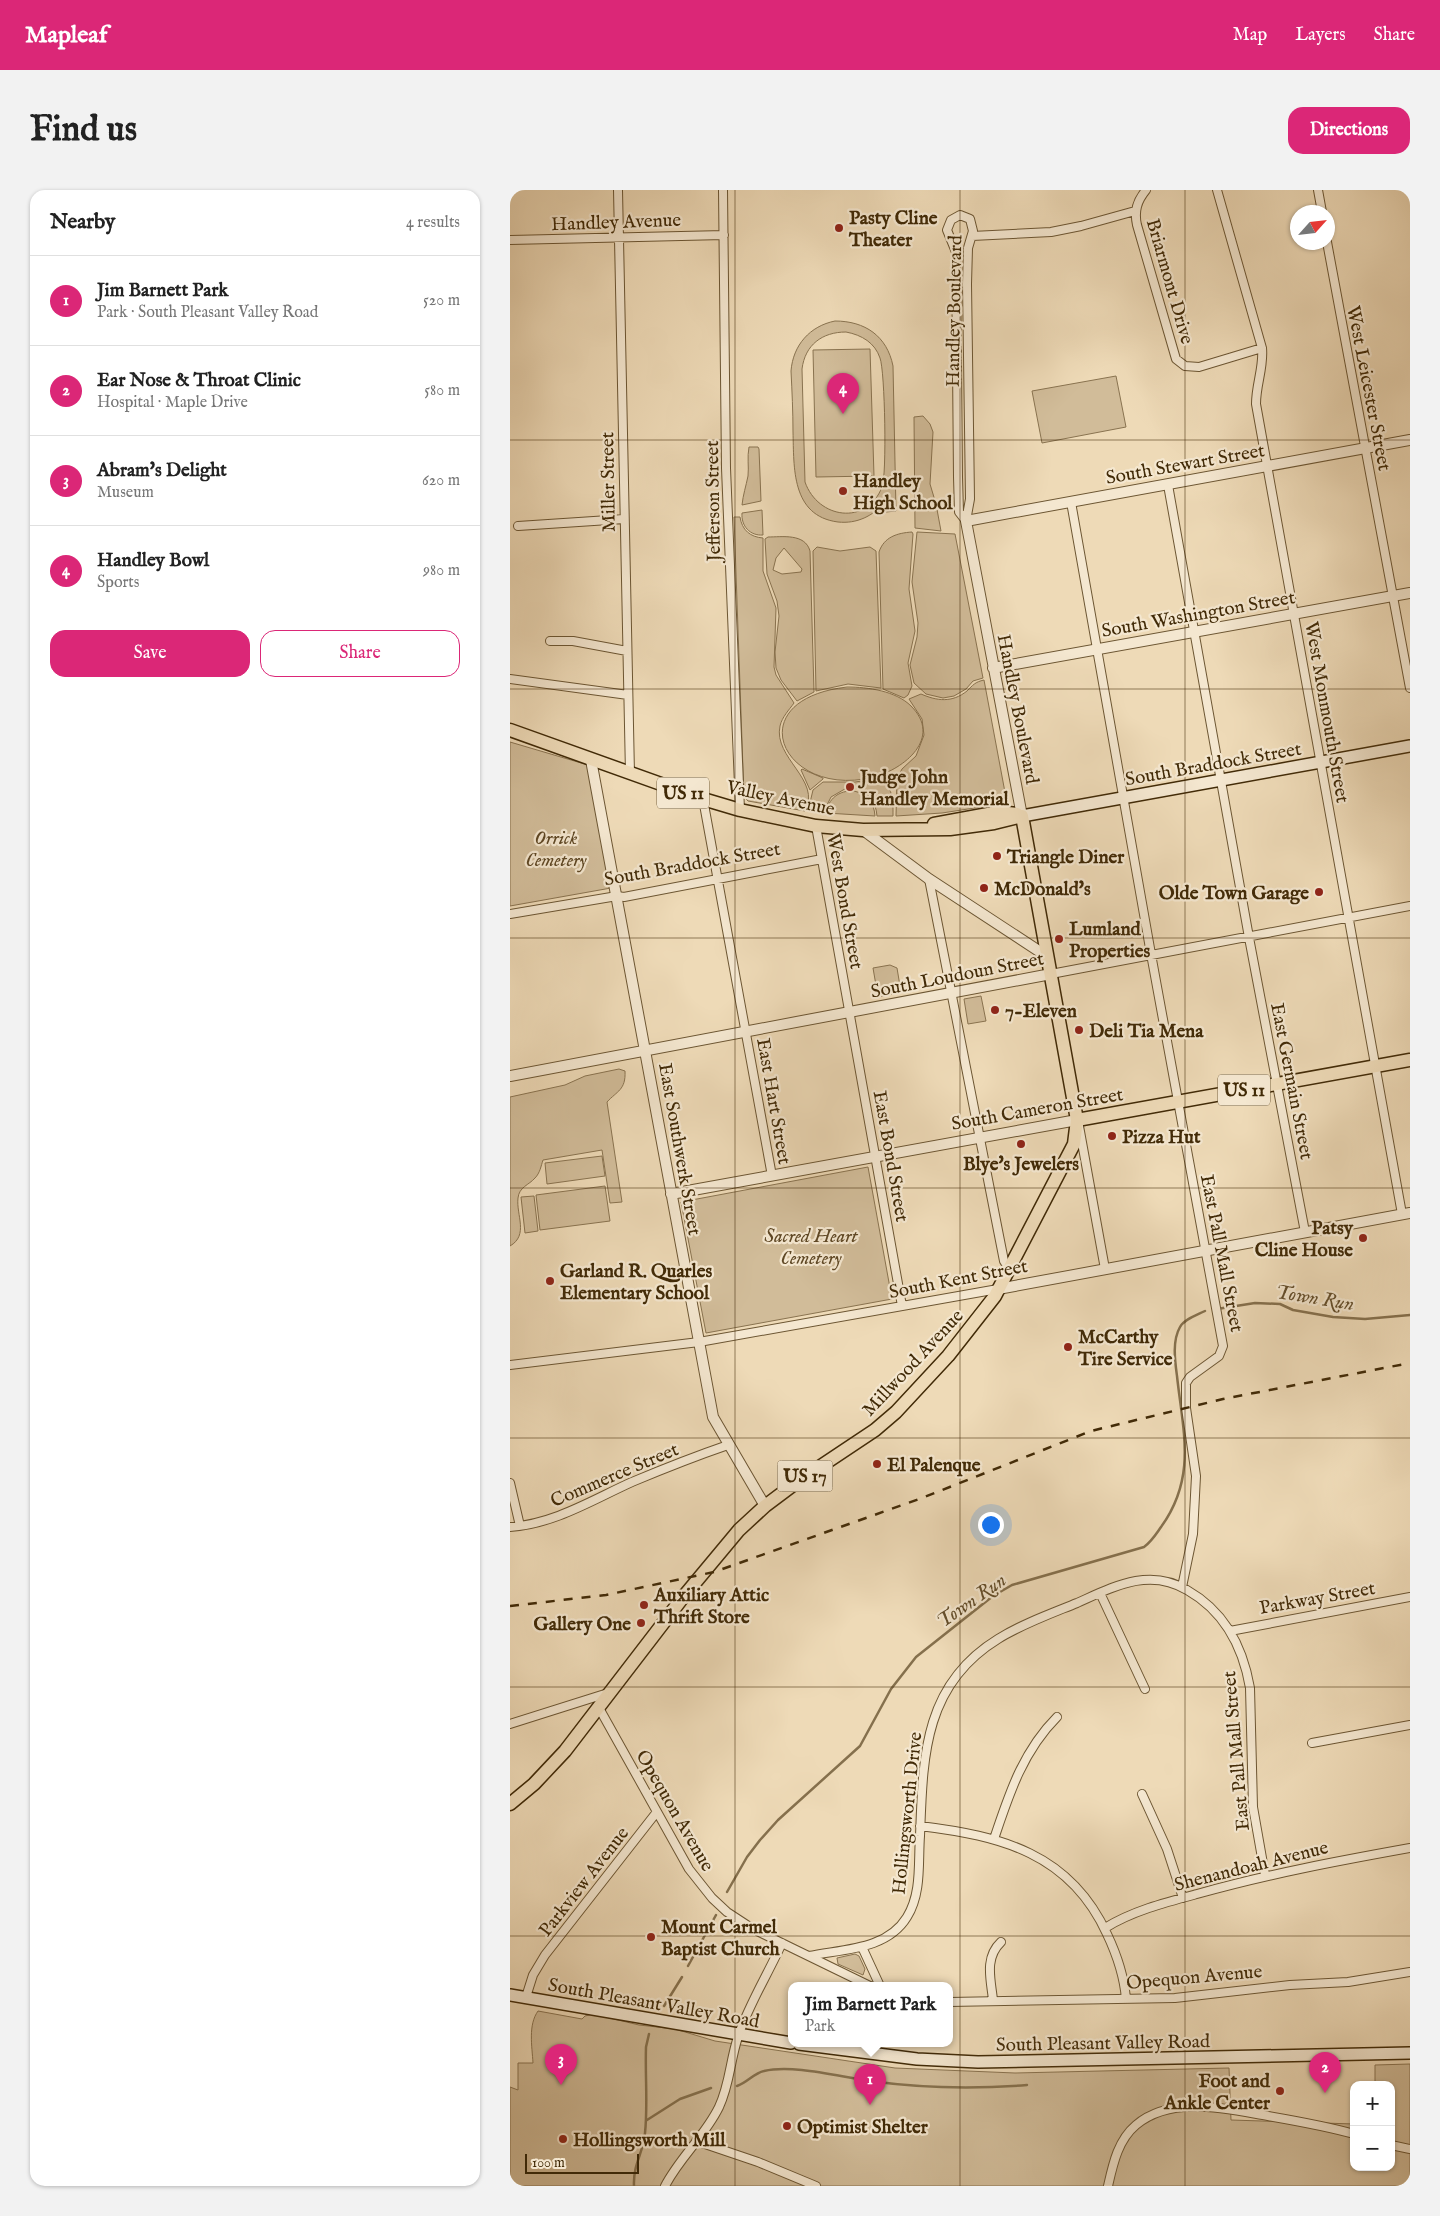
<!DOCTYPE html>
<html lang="en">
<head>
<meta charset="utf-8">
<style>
	:root { --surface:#fff; --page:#f2f2f2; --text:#222; --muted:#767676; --line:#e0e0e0; --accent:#db2777 }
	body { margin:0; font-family:"IM FELL English",serif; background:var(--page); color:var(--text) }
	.controls { position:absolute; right:15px; bottom:15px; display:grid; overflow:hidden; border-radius:10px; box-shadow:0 1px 4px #0004 }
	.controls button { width:45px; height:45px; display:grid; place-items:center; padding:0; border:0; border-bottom:1px solid var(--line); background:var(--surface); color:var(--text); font:25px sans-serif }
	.compass { position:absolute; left:780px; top:15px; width:45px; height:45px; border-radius:50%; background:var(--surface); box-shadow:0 1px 4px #0004; rotate:63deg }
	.scale { position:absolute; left:15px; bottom:12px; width:114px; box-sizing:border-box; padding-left:5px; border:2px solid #412a07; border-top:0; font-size:14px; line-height:18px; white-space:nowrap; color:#412a07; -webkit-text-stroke:4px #f4e7d0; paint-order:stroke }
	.you { position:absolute; left:480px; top:1334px; width:18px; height:18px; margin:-12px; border:4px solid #fff; border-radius:50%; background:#1a73e8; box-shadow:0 0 0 8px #1a73e833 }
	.badge { display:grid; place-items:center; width:32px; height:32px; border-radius:50%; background:var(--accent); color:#fff; font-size:16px; font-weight:700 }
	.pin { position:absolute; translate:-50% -41px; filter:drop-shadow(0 1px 2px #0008) }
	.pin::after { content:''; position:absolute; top:26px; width:18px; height:15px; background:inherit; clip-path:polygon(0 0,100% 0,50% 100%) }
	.popup { position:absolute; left:278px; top:1792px; width:165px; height:65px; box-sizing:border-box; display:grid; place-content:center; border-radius:10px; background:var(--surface); filter:drop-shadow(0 1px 4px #0005); font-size:16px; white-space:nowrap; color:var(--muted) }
	.popup b { font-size:19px; color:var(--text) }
	.popup::after { content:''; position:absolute; left:50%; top:100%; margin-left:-10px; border:10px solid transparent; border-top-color:var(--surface) }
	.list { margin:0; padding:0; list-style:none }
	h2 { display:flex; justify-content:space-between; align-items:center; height:65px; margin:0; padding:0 20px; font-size:21px }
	h2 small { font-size:16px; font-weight:400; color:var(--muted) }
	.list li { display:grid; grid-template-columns:32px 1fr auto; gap:15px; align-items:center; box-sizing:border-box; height:90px; padding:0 20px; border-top:1px solid var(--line) }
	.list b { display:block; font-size:19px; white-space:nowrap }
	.list p { margin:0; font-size:16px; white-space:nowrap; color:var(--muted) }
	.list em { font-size:16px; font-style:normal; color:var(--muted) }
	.actions { display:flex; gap:10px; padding:15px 20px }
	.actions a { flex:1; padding:11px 0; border:1px solid var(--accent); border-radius:15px; text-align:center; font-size:18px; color:var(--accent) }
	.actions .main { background:var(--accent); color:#fff }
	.map { position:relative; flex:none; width:900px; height:1996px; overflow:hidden; border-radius:15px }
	header { display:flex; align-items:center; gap:30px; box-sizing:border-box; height:70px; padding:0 25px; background:var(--accent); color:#fff }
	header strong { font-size:24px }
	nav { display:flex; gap:28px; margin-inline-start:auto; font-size:18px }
	.intro { display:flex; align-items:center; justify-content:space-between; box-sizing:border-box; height:120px; padding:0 30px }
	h1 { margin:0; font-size:35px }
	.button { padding:12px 22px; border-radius:15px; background:var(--accent); color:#fff; font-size:18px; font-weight:700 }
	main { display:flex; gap:30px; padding:0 30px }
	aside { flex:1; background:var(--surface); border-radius:15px; box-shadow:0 1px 4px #0004 }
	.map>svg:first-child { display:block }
</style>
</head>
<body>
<header>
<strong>Mapleaf</strong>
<nav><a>Map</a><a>Layers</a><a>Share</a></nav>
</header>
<div class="intro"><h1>Find us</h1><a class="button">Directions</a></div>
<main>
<aside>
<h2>Nearby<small>4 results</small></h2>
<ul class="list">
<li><span class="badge">1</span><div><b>Jim Barnett Park</b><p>Park · South Pleasant Valley Road</p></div><em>520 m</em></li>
<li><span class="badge">2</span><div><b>Ear Nose &amp; Throat Clinic</b><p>Hospital · Maple Drive</p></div><em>580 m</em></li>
<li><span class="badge">3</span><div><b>Abram's Delight</b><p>Museum</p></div><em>620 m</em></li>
<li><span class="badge">4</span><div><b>Handley Bowl</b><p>Sports</p></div><em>980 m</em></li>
</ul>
<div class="actions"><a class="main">Save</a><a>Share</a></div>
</aside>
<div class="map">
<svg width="900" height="1996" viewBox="0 0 900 1996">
	<rect width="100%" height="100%" fill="#eedab7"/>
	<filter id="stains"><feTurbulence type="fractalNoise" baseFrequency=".004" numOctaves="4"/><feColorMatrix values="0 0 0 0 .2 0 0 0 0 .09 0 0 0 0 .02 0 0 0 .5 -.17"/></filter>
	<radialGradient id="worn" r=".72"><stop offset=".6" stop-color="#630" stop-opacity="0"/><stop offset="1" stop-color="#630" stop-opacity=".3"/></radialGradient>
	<!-- green -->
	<path fill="#d1bc99" stroke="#897350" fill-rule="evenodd" d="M325,131c30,0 52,15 58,45l3,145 -10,1 -1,-10c-12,14 -28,22 -47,20 -47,-6 -44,-55 -45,-90 0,-20 -1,-41 -2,-61 2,-26 19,-45 44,-50zM336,142c16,3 29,11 34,26 5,13 7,118 2,129 -15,39 -64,32 -77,-5l-3,-113c3,-24 20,-37 44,-37z
		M360,159l4,127 -58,1 -3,-127z
		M606,186l10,51 -84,16 -10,-52z
		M413,226l7,8 3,8 -3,52 6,20 5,27 -26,-3 -1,-111z
		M239,257h9l1,2 2,52 -19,4c1,-10 4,-19 6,-29 1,-9 -1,-19 1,-29z
		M252,320l1,25c-13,1 -22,-9 -21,-22z
		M224,327h6c2,13 10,20 23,21v33l13,37 -2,59 2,8 18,28c-5,7 -12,14 -14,23 -7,32 42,54 25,85l-57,-10 -4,-4z
		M402,342l1,2 -4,55 6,42 -7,32 4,23 -4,9 -4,3 -21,-9 -4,-137c5,-15 18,-19 33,-20z
		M407,342l38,2 28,144 -10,3 -7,8 -12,7 -11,2 -17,-4 -12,-11 -4,-18 7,-28 1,-14 -6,-41z
		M258,347c14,0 37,-4 42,14l4,141 -17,9 -16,-21 -5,-12 -1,-16 4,-36 -2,-15 -10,-27 -2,-35zM274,358l18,21 -1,3 -19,2 -9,-4 3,-12z
		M307,357l23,4 30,-4 6,4 5,137 -33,-4 -32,7 -3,-140z
		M474,490l23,123 -65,10 -46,3 1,-38 5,-9 14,-13 8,-21 -2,-16 -13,-20 12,-5c16,7 31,9 46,-3 6,-6 8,-9 17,-11z
		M337,497c21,0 49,4 64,19 32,32 -7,63 -37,71 -91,23 -138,-77 -27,-90z
		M0,552l78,23 23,123 -101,18z
		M292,579l21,9v1l-13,11 -9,-20z
		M366,589c18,7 17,20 17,37h-16c-1,-16 -11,-26 -27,-30l-19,11 -8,16 -15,-2 5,-21 10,-8h32z
		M344,601c13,3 20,11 21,25l-49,-3c2,-14 13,-23 28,-22z
		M380,775l7,3 4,24 -23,5 -5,-29z
		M471,806l5,25 -18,3 -4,-25z
		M109,879l6,2c1,19 -8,20 -18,31l15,100 -12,1 -8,-53 -59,10c-2,6 -3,13 -8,18 -6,7 -16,9 -17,20 -2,17 11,37 -8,48v-149l55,-12 20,-9z
		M92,966l3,20 -58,8 -2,-21z
		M358,977l24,132 -186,34 -25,-131z
		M95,996l5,35 -70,9 -4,-35z
		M24,1006l4,35 -13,2 -4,-36z
		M345,1764l4,2 6,13 -2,6 -25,-11 -1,-6z
		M28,1821l44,8 3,-3 8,-2 46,11 36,4 40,12 180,27 120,5 214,-5 2,52 123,4v43h37v-82h-16v-20l35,-1v122h-900v-99l8,3v-27h15c-1,-17 -5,-38 5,-52z"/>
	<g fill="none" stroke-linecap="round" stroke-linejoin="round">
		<!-- stream -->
		<path stroke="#85704d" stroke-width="2.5" d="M707,1119l38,-6 25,1 13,6 40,7 32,2 45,-4
			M217,1702l20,-35 13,-17 18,-20 82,-74 31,-57 25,-32 77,-61 19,-11 132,-38c8,-6 12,-13 17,-20 36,-50 22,-95 16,-151 -2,-15 -5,-35 3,-49 4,-8 17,-12 25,-16
			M178,1776l28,-51
			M154,1816l18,-29
			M227,1896c10,-3 17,-13 27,-15 29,-7 76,6 106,10 51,7 106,8 157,4
			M137,1930l33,-21 31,-11
			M124,1996c-1,-22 9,-32 11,-53 3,-28 0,-57 1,-86l3,-13"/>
		<defs>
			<path id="minor" d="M108,0l12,584
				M213,0l3,278 14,342
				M636,0c-9,11 -12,21 -9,35l39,134 9,7 14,1 63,-19
				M707,0l45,158c2,19 -6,36 -6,56l146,810
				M808,0l4,22
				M450,25l10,4 3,12 -5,17 -1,36 3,215 -4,22 -7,-9 -1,-35 -2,-225 -9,-22 4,-10z
				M462,46l79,-4 30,-6 54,-15
				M0,50l214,-5
				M817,52l83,446
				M658,295l82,458 55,289
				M561,312l80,452 72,392 -4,10 -29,21 -4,6v25l10,68 -3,58 -11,53
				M8,336l106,-7
				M40,451h23l54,10
				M0,489l118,16
				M193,609l69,377
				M306,636l86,480
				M419,689l75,382 5,8
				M0,724l107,-18 7,1 198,-38
				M541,784l359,-68
				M569,936l26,143
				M0,1175l189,-23 299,-53
				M0,1293l10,43
				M0,1337c44,-3 82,-27 122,-45 31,-13 64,-26 96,-37
				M590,1403l45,96
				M720,1441l180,-34
				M89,1518l90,161 23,29 15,14 26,17 117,57
				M0,1534l98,-31
				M802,1553l98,-18
				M632,1604l25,55 16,49
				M410,1636c81,10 150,27 187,108 10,21 17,41 19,65
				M484,1649c15,-45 29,-88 63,-122
				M595,1738c27,-17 62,-26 92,-34 71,-20 141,-33 213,-46
				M352,1757l18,39
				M299,1766c34,-7 78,-6 98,-39 15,-24 11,-55 13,-81 3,-78 3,-151 78,-197 24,-15 52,-25 79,-36 36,-16 72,-36 110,-13 37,21 56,57 63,98l3,119 12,68
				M16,1807l7,-22 12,-20 111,-142
				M483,1810c-2,-20 -9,-42 8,-58
				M439,1812l226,-4 115,-13 58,-3 62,-10
				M186,1951l62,21 58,24
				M881,1955l19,4
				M155,1996c15,-29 40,-50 54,-79 11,-23 11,-47 19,-70 9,-29 31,-65 44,-94
				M598,1996c5,-22 10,-46 28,-61 36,-30 91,-16 132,-9 29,5 58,10 86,18"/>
			<path id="tertiary" d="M483,478l417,-75
				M81,570l122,657 52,89
				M512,626l-56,-295 444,-81
				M353,640l66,49 119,78
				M0,886l541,-102
				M161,1004l406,-74
				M488,1099l412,-76"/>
			<path id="secondary" d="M512,626l388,-70
				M0,1805l281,48
				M289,1854l118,15 61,3 432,-9"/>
			<path id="primary" d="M0,540l193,69 37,11 76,16 47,4 87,-1 44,-6 28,-7
				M424,634l65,-12 18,2
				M567,930l333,-60
				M0,1614l24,-20 31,-33 119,-155 55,-66 26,-24 32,-24 78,-52 21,-18 52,-56 47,-60 79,-152 3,-24 -55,-304"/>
		</defs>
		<!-- minor casing -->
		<use href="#minor" stroke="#6c5633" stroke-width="10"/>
		<!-- tertiary casing -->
		<use href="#tertiary" stroke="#6c5633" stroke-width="12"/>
		<!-- secondary casing -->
		<use href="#secondary" stroke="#412a07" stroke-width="14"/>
		<!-- primary casing -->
		<use href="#primary" stroke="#412a07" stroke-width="15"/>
		<!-- minor -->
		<use href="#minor" stroke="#f4e7d0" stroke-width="8"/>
		<!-- tertiary -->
		<use href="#tertiary" stroke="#f4e7d0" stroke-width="10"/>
		<!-- secondary -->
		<use href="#secondary" stroke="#f4e7d0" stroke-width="11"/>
		<!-- primary -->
		<use href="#primary" stroke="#eedab7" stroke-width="12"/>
		<!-- rail -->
		<path stroke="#412a07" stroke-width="2.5" stroke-dasharray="9 9" stroke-linecap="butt" d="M0,1416l96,-11 108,-23 208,-74 169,-67 132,-32 187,-36"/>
	</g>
	<!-- grid -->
	<path fill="none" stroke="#412a07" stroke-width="1" stroke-opacity="0.55" d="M225,0v1996M450,0v1996M675,0v1996M0,250h900M0,499h900M0,748h900M0,998h900M0,1248h900M0,1497h900M0,1746h900"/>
	<!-- markers -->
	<g fill="#8f2418" stroke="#f4e7d0" stroke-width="2">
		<circle cx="329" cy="38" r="5"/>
		<circle cx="333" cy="301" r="5"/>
		<circle cx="340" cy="597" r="5"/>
		<circle cx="487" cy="666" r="5"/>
		<circle cx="474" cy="698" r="5"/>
		<circle cx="809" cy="702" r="5"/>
		<circle cx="549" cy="749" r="5"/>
		<circle cx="485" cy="820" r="5"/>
		<circle cx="569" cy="840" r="5"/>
		<circle cx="602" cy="946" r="5"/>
		<circle cx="511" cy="954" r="5"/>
		<circle cx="853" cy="1048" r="5"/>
		<circle cx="40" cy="1091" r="5"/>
		<circle cx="558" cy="1157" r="5"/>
		<circle cx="367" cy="1274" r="5"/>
		<circle cx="134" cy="1415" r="5"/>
		<circle cx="131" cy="1433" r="5"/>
		<circle cx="141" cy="1747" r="5"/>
		<circle cx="770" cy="1901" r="5"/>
		<circle cx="277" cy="1936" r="5"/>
		<circle cx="53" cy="1949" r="5"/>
	</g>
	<g text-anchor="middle" stroke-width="4.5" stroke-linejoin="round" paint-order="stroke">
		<!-- shield labels -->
		<g fill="#f4e7d0" stroke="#776343" stroke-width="1">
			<rect x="147" y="587.5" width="52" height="31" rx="4"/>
			<rect x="708" y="884.5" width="52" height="31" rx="4"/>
			<rect x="267.5" y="1270.5" width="55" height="31" rx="4"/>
		</g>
		<g font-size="18" font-weight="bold" fill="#412a07">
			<text x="173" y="609">US 11</text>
			<text x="734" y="906">US 11</text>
			<text x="295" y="1292">US 17</text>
		</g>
		<!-- poi labels -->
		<g font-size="19" font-weight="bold" fill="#412a07" stroke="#f4e7d0" text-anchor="start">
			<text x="339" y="34">Pasty Cline<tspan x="339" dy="22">Theater</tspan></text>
			<text x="343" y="297">Handley<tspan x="343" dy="22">High School</tspan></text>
			<text x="350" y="593">Judge John<tspan x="350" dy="22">Handley Memorial</tspan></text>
			<text x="497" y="673">Triangle Diner</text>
			<text x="484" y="705">McDonald's</text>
			<text x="799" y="709" text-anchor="end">Olde Town Garage</text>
			<text x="559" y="745">Lumland<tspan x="559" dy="22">Properties</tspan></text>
			<text x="495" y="827">7-Eleven</text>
			<text x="579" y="847">Deli Tia Mena</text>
			<text x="612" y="953">Pizza Hut</text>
			<text x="511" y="980" text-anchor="middle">Blye's Jewelers</text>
			<text x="843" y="1044" text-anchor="end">Patsy<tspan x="843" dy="22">Cline House</tspan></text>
			<text x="50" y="1087">Garland R. Quarles<tspan x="50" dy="22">Elementary School</tspan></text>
			<text x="568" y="1153">McCarthy<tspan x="568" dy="22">Tire Service</tspan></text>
			<text x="377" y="1281">El Palenque</text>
			<text x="144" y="1411">Auxiliary Attic<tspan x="144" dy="22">Thrift Store</tspan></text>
			<text x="121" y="1440" text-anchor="end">Gallery One</text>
			<text x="151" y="1743">Mount Carmel<tspan x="151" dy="22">Baptist Church</tspan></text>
			<text x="760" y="1897" text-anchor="end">Foot and<tspan x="760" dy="22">Ankle Center</tspan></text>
			<text x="287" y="1943">Optimist Shelter</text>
			<text x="63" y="1956">Hollingsworth Mill</text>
		</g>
		<!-- street labels -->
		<g font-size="19" fill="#412a07" stroke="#f4e7d0">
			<text transform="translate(106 31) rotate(-2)" y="7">Handley Avenue</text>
			<text transform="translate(661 91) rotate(74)" y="7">Briarmont Drive</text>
			<text transform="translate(443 121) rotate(-89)" y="7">Handley Boulevard</text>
			<text transform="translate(860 198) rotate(79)" y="7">West Leicester Street</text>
			<text transform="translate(675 273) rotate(-10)" y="7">South Stewart Street</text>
			<text transform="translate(97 292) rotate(-91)" y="7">Miller Street</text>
			<text transform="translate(202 311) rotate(-91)" y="7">Jefferson Street</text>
			<text transform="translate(688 423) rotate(-10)" y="7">South Washington Street</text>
			<text transform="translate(509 519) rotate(79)" y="7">Handley Boulevard</text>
			<text transform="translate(818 522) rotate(80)" y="7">West Monmouth Street</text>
			<text transform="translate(703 573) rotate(-10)" y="7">South Braddock Street</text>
			<text transform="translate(271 607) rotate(12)" y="7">Valley Avenue</text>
			<text transform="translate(182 673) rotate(-10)" y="7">South Braddock Street</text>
			<text transform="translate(336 711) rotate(80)" y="7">West Bond Street</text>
			<text transform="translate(447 784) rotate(-11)" y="7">South Loudoun Street</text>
			<text transform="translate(783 891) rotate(79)" y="7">East Germain Street</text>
			<text transform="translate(265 911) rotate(80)" y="7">East Hart Street</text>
			<text transform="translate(527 918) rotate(-10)" y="7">South Cameron Street</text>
			<text transform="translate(171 959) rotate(80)" y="7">East Southwerk Street</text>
			<text transform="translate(382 966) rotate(80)" y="7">East Bond Street</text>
			<text transform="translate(713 1063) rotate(79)" y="7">East Pall Mall Street</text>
			<text transform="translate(448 1088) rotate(-11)" y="7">South Kent Street</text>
			<text transform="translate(402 1172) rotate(-47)" y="7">Millwood Avenue</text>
			<text transform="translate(104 1284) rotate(-23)" y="7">Commerce Street</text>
			<text transform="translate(807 1407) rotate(-10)" y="7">Parkway Street</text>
			<text transform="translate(725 1561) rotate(-95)" y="7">East Pall Mall Street</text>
			<text transform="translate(166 1620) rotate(60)" y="7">Opequon Avenue</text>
			<text transform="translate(396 1623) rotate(-84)" y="7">Hollingsworth Drive</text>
			<text transform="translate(741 1675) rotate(-14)" y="7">Shenandoah Avenue</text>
			<text transform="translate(73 1691) rotate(-52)" y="7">Parkview Avenue</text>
			<text transform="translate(684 1786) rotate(-5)" y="7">Opequon Avenue</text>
			<text transform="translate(144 1812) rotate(10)" y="7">South Pleasant Valley Road</text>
			<text transform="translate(593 1852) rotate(-1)" y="7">South Pleasant Valley Road</text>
		</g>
		<!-- park labels -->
		<g font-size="19" font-style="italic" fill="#5e4724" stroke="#f4e7d0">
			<text x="46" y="654">Orrick<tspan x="46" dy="22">Cemetery</tspan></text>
			<text x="301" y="1052">Sacred Heart<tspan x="301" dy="22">Cemetery</tspan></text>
		</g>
		<!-- water labels -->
		<g font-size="20" font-style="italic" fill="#634d2a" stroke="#f4e7d0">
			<text transform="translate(805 1107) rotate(9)" y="7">Town Run</text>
			<text transform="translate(461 1410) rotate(-35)" y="7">Town Run</text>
		</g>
	</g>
	<rect width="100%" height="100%" filter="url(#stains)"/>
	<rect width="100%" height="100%" fill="url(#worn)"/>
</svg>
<div class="controls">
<button>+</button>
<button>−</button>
</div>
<svg class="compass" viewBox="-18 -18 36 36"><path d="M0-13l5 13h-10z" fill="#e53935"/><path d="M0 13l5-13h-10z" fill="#767676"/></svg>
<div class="scale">100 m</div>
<div class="you"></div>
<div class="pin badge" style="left:360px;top:1915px">1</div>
<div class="popup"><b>Jim Barnett Park</b>Park</div>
<div class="pin badge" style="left:815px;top:1903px">2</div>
<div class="pin badge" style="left:51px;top:1895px">3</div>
<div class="pin badge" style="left:333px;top:224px">4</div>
</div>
</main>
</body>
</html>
